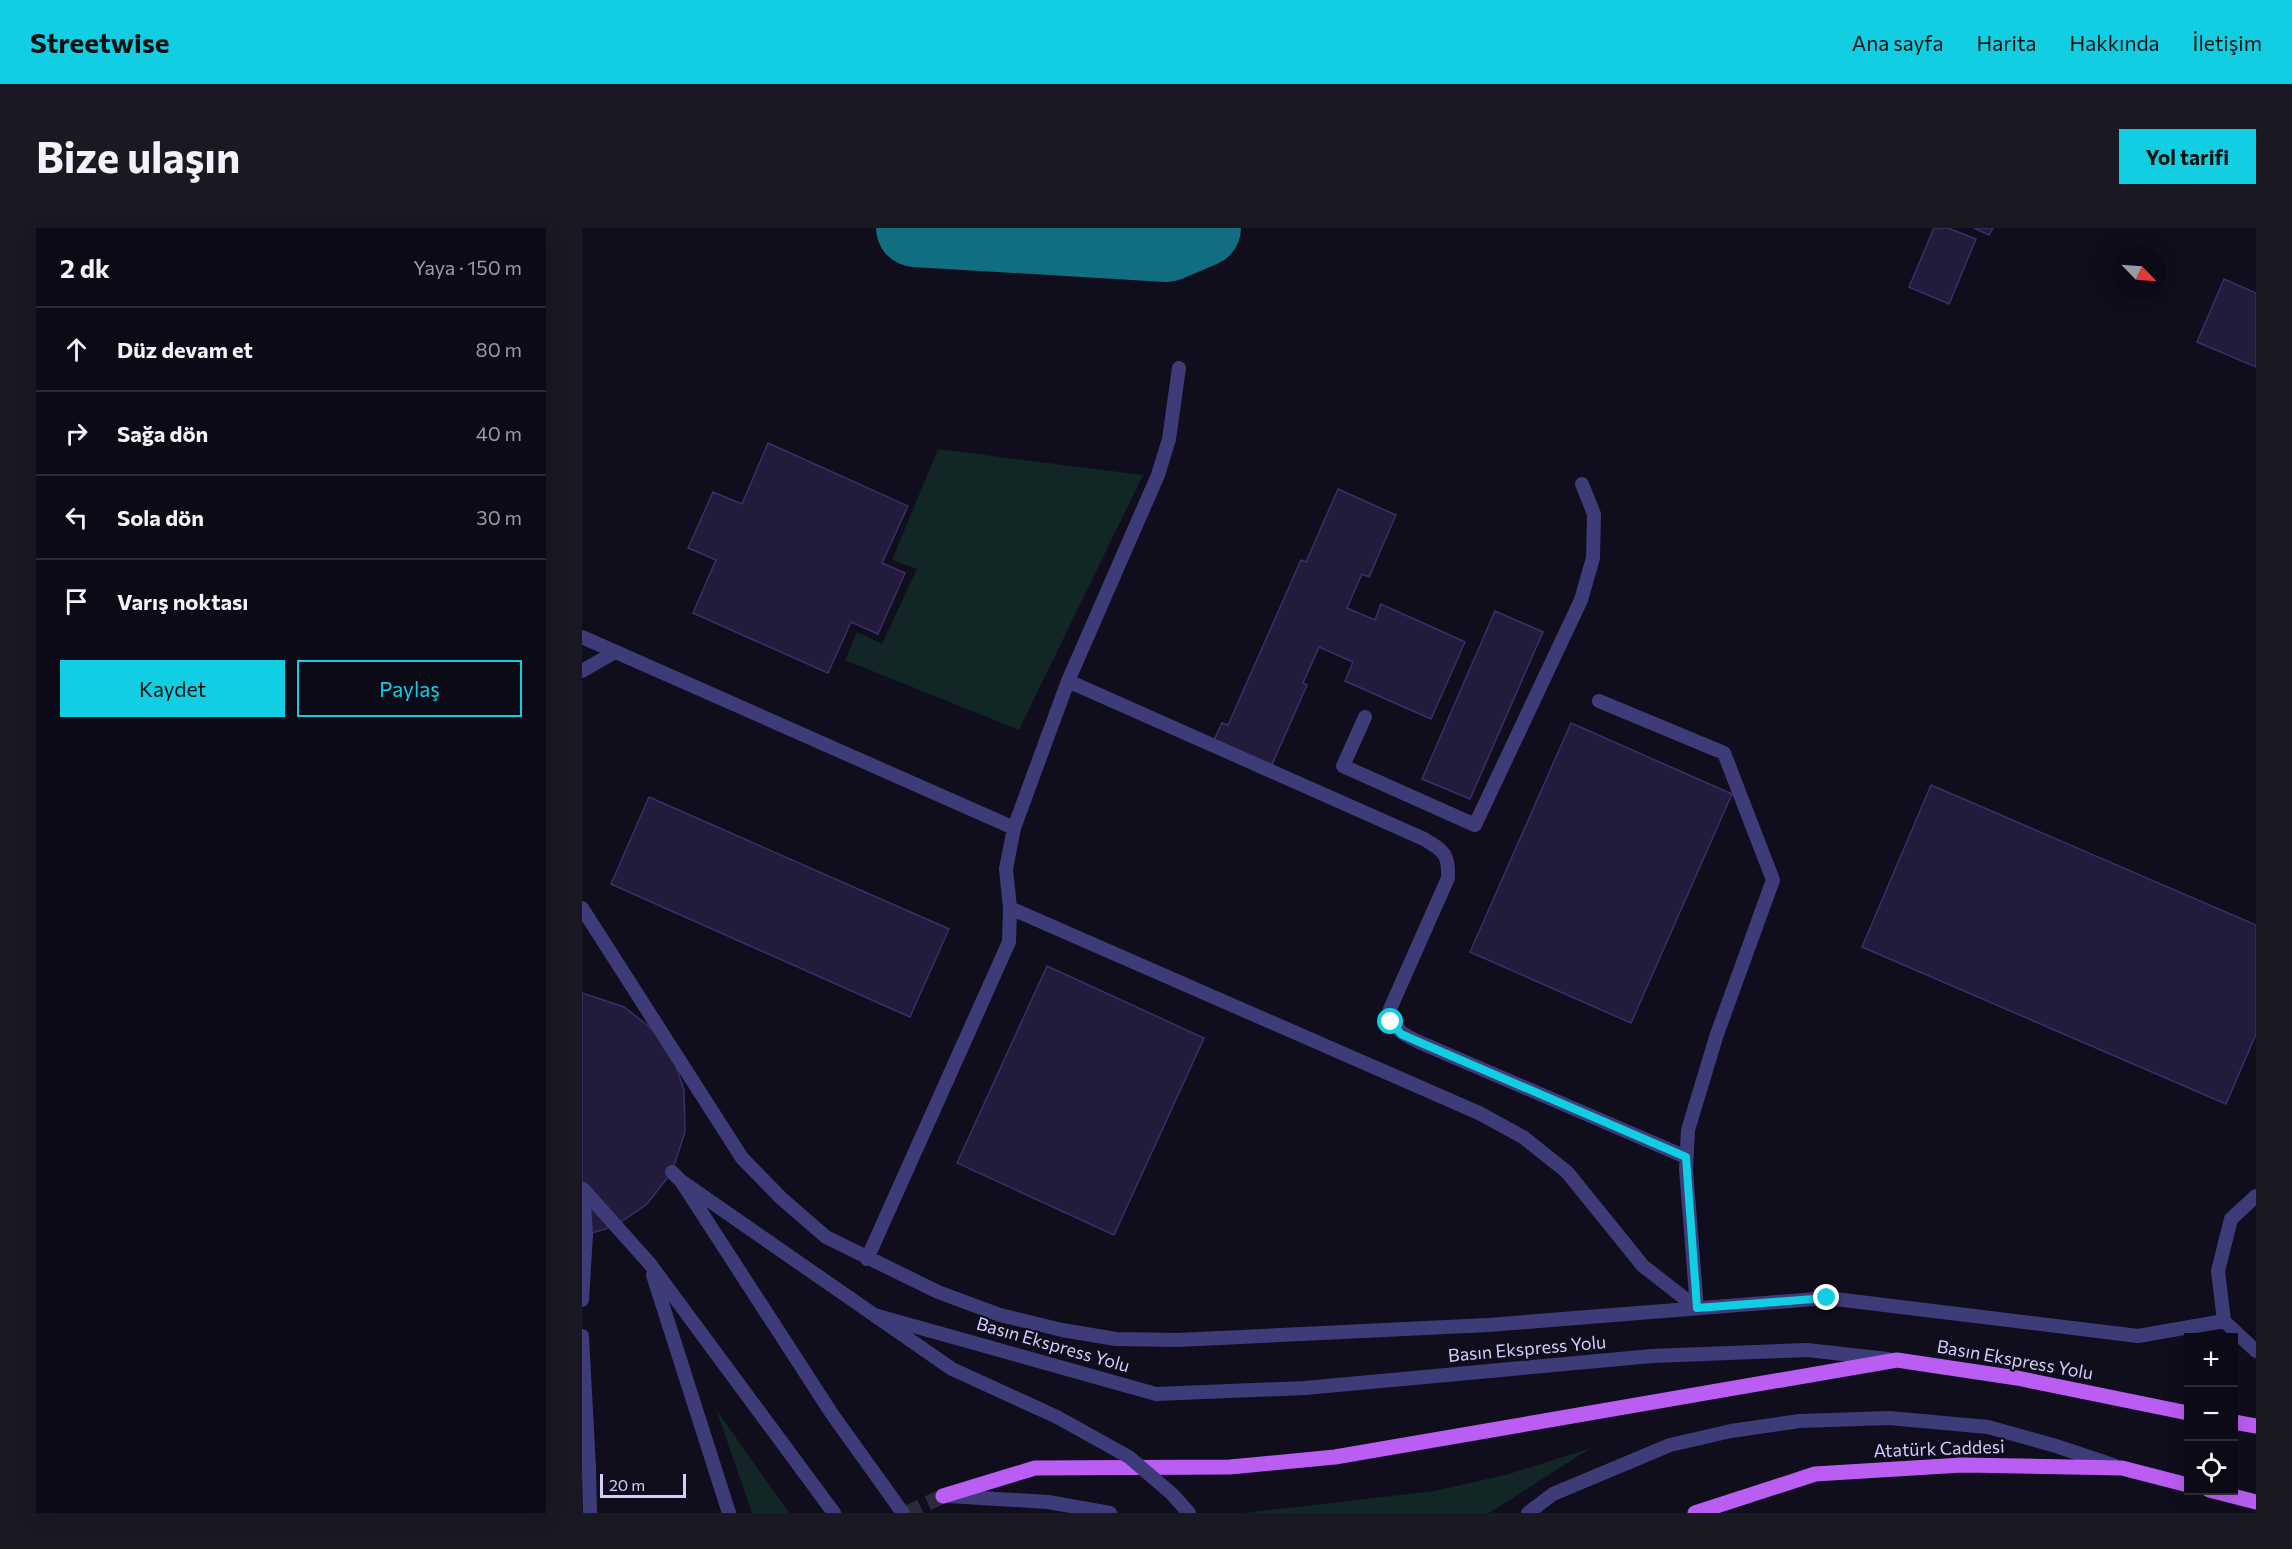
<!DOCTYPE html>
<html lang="tr">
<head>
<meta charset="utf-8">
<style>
	:root { --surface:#0c0a16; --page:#1a1823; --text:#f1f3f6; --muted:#9a9aa1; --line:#2c2b35; --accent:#12cee2 }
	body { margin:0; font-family:Commissioner,sans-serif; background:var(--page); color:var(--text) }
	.controls { position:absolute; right:18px; bottom:18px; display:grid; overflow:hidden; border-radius:0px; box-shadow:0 6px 24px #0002 }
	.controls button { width:54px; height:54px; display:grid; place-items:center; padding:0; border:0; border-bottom:2px solid var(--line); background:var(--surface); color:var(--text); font:30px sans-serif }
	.compass { position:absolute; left:1530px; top:18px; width:54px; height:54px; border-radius:50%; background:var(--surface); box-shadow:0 6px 24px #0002; rotate:115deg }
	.scale { position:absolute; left:18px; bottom:15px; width:86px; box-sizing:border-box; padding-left:6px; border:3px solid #d2cdfb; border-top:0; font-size:16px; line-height:21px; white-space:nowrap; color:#d2cdfb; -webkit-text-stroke:4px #100d1d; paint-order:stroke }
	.stop { position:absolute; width:18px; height:18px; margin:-14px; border:4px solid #12cee2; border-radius:50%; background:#fff }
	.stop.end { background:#12cee2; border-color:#fff; box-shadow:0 2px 6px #0008 }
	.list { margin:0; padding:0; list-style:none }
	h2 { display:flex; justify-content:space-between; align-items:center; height:78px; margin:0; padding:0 24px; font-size:26px }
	h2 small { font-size:20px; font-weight:400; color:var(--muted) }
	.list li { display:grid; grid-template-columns:39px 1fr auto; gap:18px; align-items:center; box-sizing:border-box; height:84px; padding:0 24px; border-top:2px solid var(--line) }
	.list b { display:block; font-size:22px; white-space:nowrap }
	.list em { font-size:20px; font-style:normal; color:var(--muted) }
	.actions { display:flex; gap:12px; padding:18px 24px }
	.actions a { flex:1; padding:14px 0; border:2px solid var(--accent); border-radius:0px; text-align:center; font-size:21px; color:var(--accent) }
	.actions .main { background:var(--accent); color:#111 }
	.icon { flex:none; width:33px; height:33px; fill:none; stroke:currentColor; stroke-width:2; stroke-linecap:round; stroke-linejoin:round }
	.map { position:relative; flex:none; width:1674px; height:1285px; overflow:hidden; border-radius:0px }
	header { display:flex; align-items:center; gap:36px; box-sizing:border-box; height:84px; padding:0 30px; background:var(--accent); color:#111 }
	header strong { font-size:28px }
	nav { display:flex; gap:33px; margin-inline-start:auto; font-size:21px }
	.intro { display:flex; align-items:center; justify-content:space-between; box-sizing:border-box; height:144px; padding:0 36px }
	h1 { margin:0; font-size:42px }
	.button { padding:15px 27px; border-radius:0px; background:var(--accent); color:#111; font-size:21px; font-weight:700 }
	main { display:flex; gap:36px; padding:0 36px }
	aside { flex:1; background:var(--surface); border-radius:0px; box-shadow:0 6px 24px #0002 }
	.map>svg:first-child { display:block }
</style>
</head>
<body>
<header>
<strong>Streetwise</strong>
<nav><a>Ana sayfa</a><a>Harita</a><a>Hakkında</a><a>İletişim</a></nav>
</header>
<div class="intro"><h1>Bize ulaşın</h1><a class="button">Yol tarifi</a></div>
<main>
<aside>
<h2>2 dk<small>Yaya · 150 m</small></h2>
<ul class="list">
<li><svg class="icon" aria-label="ahead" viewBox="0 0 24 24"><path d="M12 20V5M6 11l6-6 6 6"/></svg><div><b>Düz devam et</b></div><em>80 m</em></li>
<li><svg class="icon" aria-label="right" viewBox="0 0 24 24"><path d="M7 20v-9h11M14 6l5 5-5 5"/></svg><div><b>Sağa dön</b></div><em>40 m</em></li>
<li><svg class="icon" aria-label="left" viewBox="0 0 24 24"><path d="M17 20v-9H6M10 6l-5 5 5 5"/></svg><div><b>Sola dön</b></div><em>30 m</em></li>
<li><svg class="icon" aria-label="arrive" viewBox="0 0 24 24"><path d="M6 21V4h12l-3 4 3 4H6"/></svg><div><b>Varış noktası</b></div></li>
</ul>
<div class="actions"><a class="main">Kaydet</a><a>Paylaş</a></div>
</aside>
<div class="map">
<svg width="1674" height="1285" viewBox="0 0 1674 1285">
	<rect width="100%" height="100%" fill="#100d1d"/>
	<!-- green -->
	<path fill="#112625" d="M356,221l205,26 -124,255 -174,-70 12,-28 25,12 35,-75 -25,-9z
		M134,1181l73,104h-37z
		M1009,1220l-102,65h-246l191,-22 75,-17z"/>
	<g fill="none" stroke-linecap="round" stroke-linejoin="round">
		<!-- taxiway -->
		<path stroke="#116e80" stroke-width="78" d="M333,0l252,15 35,-15"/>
	</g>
	<!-- building -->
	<path fill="#221b3c" stroke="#3a2f66" stroke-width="1.5" d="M1352,0h14l28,11 -27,65 -40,-17z
		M1392,0h19l-4,7z
		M1642,51l32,14v74l-59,-25z
		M186,215l140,63 -26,57 23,10 -27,61 -27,-12 -23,51 -135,-60 23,-53 -28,-12 25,-56 29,12z
		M756,261l58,26 -27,62 -7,-3 -15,34 28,12 6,-16 84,38 -34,77 -86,-38 8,-19 -34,-15 -16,36 4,2 -36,82 -58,-25 9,-19 6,2 73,-165 5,2z
		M913,383l48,21 -73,167 -48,-20z
		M989,495l161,71 -101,229 -161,-71z
		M1349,557l325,140v109l-30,70 -364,-157z
		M67,569l300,132 -39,88 -299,-133z
		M465,738l157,72 -90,197 -157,-72z
		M0,765l42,14 28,22 21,28 11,33 1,42 -13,40 -25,32 -32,22 -33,10z"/>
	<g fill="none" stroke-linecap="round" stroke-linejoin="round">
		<!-- primary-tunnel -->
		<path stroke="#2d2a3e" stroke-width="15" stroke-dasharray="15 8" stroke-linecap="butt" d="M325,1285l36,-17"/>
		<!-- lane -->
		<path stroke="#3e3c78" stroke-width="14" d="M0,409l432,191
			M0,443l33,-19
			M486,453l356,158c20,12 25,15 24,39l-58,131c2,20 12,25 29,33l267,115
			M1017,473l125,52 49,127 -56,154 -29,96 -2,39 11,139
			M783,489l-22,49 132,59 106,-225 12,-42 1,-44 -12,-30
			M0,680l160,250 39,40 45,39 112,55 62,23 62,15 54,9 62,1 310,-15 339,-27 311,38 86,-15
			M428,680l469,205 44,24 44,35 76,94 54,42
			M90,944l9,9 151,233 71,99
			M99,953l271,188 105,48
			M1,961l67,75 184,249
			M1674,968l-25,23 -13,52 6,50 32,30
			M285,1031l142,-317 1,-34 -4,-39 8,-41 54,-147 90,-206 11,-36 10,-71
			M71,1047l76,238
			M0,1072l4,-65 -3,-46
			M292,1087l282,79 149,-6 347,-32 155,-6 81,9
			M0,1108l7,132 1,45
			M366,1268l100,6 62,11
			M946,1285l25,-19 117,-49 61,-14 69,-10 89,-3 99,9 68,19 57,19"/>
		<!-- primary -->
		<path stroke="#ba5df2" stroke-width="15" d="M1652,1194l22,4
			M1627,1262l47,12
			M361,1268l92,-28 195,-1 105,-10 562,-97 120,18 171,35
			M1113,1285l120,-39 147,-9 160,3 66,17"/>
		<!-- lane-bridge -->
		<path stroke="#3e3c78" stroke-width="14" d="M475,1189l72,40 43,37 17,19"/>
	</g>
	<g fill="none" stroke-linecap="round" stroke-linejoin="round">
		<!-- route -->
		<path stroke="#12cee2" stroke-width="8" d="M809,794l10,12 18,8 267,115 11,151 130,-10"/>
	</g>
	<g text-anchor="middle" stroke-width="4.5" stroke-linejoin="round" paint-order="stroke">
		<!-- street labels -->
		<g font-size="18" fill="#d2cdfb" stroke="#100d1d">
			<text transform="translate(471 1117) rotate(16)" y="6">Basın Ekspress Yolu</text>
			<text transform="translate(945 1121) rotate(-5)" y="6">Basın Ekspress Yolu</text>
			<text transform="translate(1433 1132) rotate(10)" y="6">Basın Ekspress Yolu</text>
			<text transform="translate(1357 1221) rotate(-2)" y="6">Atatürk Caddesi</text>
		</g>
	</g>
</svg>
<div class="controls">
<button>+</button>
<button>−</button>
<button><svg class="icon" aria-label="locate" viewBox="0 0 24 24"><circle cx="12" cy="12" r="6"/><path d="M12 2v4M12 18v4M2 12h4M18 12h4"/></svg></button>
</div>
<svg class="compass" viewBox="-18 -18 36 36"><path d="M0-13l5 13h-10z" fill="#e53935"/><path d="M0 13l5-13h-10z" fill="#9a9aa1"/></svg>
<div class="scale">20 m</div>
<div class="stop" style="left:809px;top:794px"></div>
<div class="stop end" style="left:1245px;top:1070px"></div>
</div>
</main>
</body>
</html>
